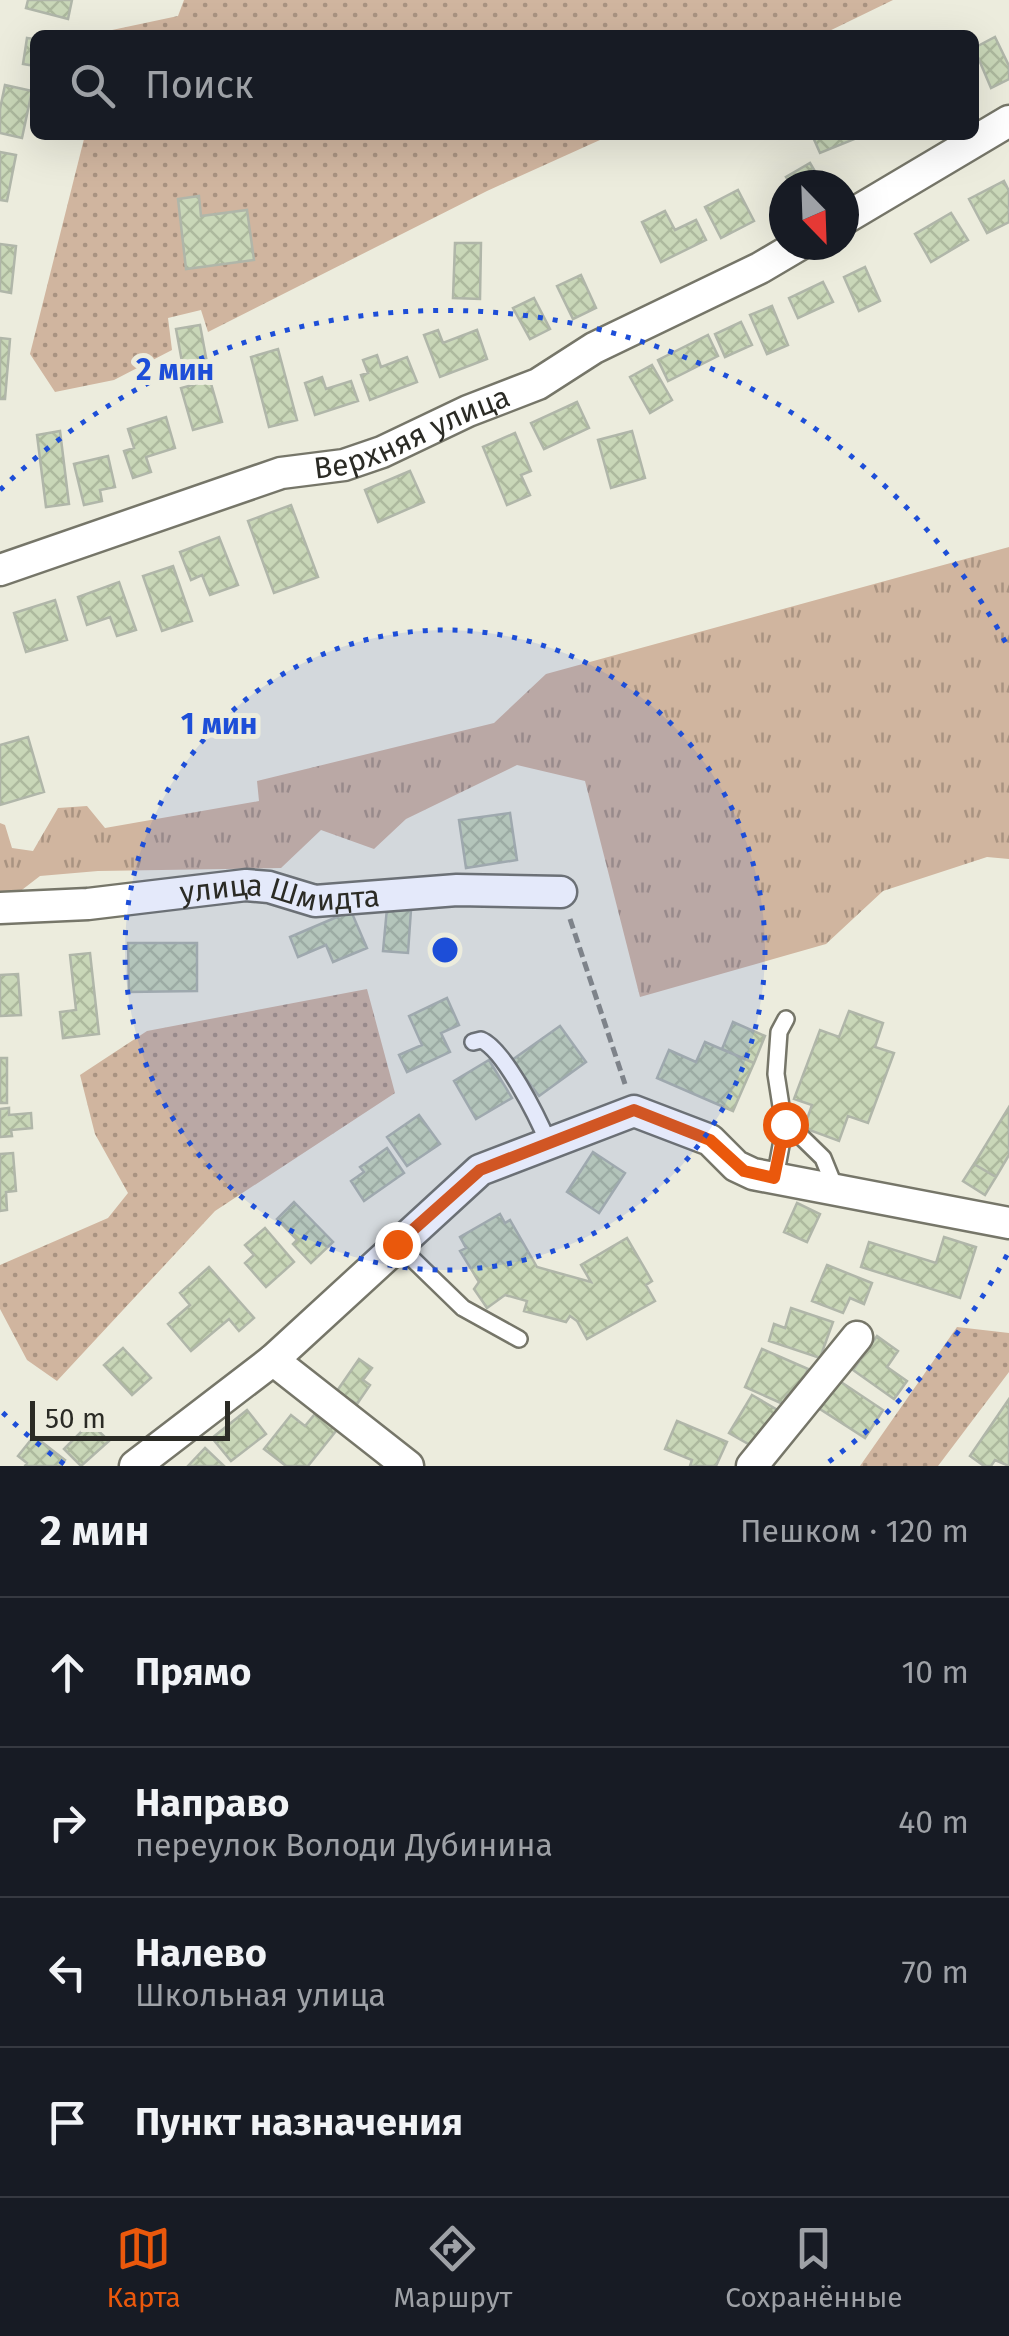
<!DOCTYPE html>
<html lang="ru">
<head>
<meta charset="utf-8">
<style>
	:root { --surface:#171b24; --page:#20242c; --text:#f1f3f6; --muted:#9ea1a6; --line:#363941; --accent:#ea580c }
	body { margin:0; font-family:"Fira Sans",sans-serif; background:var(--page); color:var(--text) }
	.compass { position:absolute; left:769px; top:170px; width:90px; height:90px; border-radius:50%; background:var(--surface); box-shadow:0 10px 40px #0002; rotate:157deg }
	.scale { position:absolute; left:30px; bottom:25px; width:200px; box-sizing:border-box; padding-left:10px; border:5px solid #2b2b25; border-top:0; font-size:28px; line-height:35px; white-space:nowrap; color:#2b2b25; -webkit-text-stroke:8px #ececdd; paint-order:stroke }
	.stop { position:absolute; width:30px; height:30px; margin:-22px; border:8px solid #ea580c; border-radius:50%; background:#fff }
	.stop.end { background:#ea580c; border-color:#fff; box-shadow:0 2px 10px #0008 }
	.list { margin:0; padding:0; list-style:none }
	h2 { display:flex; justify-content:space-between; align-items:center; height:130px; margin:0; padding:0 40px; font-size:42px }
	h2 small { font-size:32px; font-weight:400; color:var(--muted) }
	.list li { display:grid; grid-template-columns:65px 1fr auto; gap:30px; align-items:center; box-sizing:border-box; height:150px; padding:0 40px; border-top:2px solid var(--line) }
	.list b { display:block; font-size:38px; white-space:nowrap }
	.list p { margin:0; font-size:32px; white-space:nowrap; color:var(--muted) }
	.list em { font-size:32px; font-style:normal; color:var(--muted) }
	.icon { flex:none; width:55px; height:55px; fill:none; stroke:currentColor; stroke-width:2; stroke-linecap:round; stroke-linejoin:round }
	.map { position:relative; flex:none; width:1009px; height:1466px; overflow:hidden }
	.search { position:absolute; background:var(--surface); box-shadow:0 10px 40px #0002; left:30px; right:30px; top:30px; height:110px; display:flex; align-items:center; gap:25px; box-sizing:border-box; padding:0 35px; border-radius:15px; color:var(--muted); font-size:38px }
	.sheet { height:730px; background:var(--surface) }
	nav { display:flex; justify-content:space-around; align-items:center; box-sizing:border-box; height:140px; border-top:2px solid var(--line); background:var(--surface); font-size:28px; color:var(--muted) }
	nav a { display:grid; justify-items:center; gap:5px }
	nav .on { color:var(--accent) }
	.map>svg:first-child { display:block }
</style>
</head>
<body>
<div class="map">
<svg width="1009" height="1466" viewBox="0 0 1009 1466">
	<defs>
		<pattern id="grass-tufts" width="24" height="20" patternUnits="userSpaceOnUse" patternTransform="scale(2.5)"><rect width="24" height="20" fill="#d0b59f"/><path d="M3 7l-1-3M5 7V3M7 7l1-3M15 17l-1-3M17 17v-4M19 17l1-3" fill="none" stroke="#a99381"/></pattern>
		<pattern id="garden-dots" width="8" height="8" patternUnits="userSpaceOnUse" patternTransform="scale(2.5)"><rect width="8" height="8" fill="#d0b59f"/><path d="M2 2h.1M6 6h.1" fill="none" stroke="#a99381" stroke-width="1.8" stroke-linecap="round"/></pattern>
		<pattern id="building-cross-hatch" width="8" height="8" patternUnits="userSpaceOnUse" patternTransform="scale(2.5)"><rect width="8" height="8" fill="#c9d7b8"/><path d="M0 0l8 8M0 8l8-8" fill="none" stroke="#adb99e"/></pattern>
	</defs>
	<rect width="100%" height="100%" fill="#ececdd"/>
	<!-- grass -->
	<path fill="url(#grass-tufts)" d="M1009,547v312l-22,-2 -104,34 -57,53 -186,53 -55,-216 -68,-16 -111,54 -32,30 -53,-19 -40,38 -183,3 -58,5 -26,20 -14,1v-74l5,2 7,23 21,3 25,-43 29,-2 18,22 154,-27 -2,-20 237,-58 52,-49z"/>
	<!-- garden -->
	<path fill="url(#garden-dots)" d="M184,0h709l-72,35h-710l1,-5 66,-14z
		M85,135h526l-124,56 -279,141 -7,-22 -33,8 4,32 -58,30 -59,12 -25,-38z
		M367,989l28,104 -180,118 -158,170 -30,-21 -27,-51v-44l108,-47 20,-25 -33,-59 -15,-59 67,-44z
		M957,1327l52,6v39l-71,94h-78z"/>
	<!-- building -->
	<path fill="url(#building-cross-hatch)" stroke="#b0b6a9" stroke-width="2.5" d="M28,0h44l-4,19 -42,-11z
		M995,37l14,29v13l-18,9 -17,-40z
		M27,38l8,1v27l-12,-2z
		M5,85l27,6 -10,47 -22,-5v-24z
		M812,135h50v1l-42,17z
		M0,152l16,3 -9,46 -7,-1z
		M810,163l13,22h-32l-5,-8z
		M1004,181l5,10v31l-22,11 -18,-34z
		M738,190l16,31 -33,17 -16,-31z
		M199,196l2,20 46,-6 7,50 -68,9 -8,-70z
		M665,211l10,19 21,-10 10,20 -45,22 -19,-40z
		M951,213l17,27 -37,22 -16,-28z
		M455,243h26l-1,56 -27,-1z
		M0,244l16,2 -5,47 -11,-2z
		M865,267l15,34 -21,10 -15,-34z
		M581,275l15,33 -23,11 -16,-33z
		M823,282l10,20 -35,16 -9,-20z
		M534,298l16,31 -20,10 -17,-31z
		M772,306l16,39 -21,9 -17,-39z
		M741,322l11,23 -27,12 -10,-23z
		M200,325l8,43 -24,5 -8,-44z
		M438,330l5,13 34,-13 10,29 -47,18 -16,-42z
		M708,335l10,21 -50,25 -10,-21z
		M0,338l10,1 -5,60h-5z
		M278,349l19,71 -28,7 -18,-70z
		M377,355l4,12 26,-10 10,25 -47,18 -9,-25 7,-2 -5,-13z
		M652,365l20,35 -22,13 -20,-36z
		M322,377l4,12 25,-8 7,20 -43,14 -10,-32z
		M210,380l12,42 -29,8 -12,-42z
		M577,402l12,26 -45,21 -13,-26z
		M166,417l9,31 -29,9 5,15 -18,6 -9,-27 10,-3 -6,-19z
		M60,431l9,73 -23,3 -9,-72z
		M632,431l13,47 -34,10 -13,-48z
		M515,433l16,38 -10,4 9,20 -23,10 -24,-58z
		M108,456l7,31 -15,3 2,11 -18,4 -10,-41z
		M410,471l14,31 -46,20 -13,-32z
		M291,505l27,72 -44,16 -26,-72z
		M219,537l19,48 -28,10 -8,-20 -11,5 -11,-28z
		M173,566l19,55 -30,10 -19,-55z
		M119,582l17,48 -19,6 -7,-19 -23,8 -9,-28z
		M55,600l12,40 -41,12 -12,-39z
		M28,737l16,55 -44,13v-60z
		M510,813l7,47 -51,8 -7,-48z
		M387,908l24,2 -3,43 -25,-2z
		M351,911l16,37 -34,14 -7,-17 -28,12 -8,-20z
		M128,943h69v48l-68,1z
		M90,953l9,81 -36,4 -3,-26 16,-2 -6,-55z
		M18,974l3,41 -21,1v-41z
		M447,998l12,27 -18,8 9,19 -43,20 -8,-17 23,-10 -13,-29z
		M849,1011l34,12 -8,24 19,6 -26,70 -20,-7 -9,25 -35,-13 8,-23 -18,-6 26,-69 19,7z
		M733,1022l32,14 -11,27 -32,-14z
		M560,1026l26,36 -47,34 -27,-36z
		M705,1042l49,21 -21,48 -76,-33 12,-28 27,12z
		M0,1058h7v45h-7z
		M489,1060l23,38 -36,21 -22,-38z
		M1009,1107v48l-13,22 -22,-13z
		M9,1108v7l22,-2 1,15 -21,2 1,6 -12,1v-28z
		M419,1115l21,29 -33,22 -20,-29z
		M387,1148l17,25 -40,28 -13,-20 13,-9 -4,-5z
		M593,1152l32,21 -26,40 -32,-21z
		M13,1153l3,38 -10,1 1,18 -7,1v-57z
		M974,1164l22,13 -11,18 -22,-14z
		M294,1202l39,40 -22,21 -18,-19 4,-4 -20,-21z
		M797,1203l23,11 -13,28 -23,-10z
		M500,1214l5,9 5,-3 27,47 54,15 -10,-17 46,-27 25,43 -6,4 9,16 -68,38 -10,-18 -7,-5 -4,6 -42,-11 3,-10 -22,-6 -18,13 -13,-19 5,-7 -19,-31 6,-3 -6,-11z
		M265,1228l29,34 -28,25 -21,-24 9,-8 -9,-10z
		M944,1237l32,10 -16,51 -99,-31 8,-25 67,21z
		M827,1265l45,18 -8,21 -14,-6 -7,15 -31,-12z
		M209,1267l45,51 -15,13 -10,-12 -38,32 -23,-27 22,-19 -10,-12z
		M791,1308l42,14 -13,36 -51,-17 5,-17 11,4z
		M877,1336l21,15 -11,16 20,14 -13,18 -41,-29z
		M123,1348l28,30 -19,17 -28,-30z
		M762,1349l46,20 -14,29 -7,-3 -4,9 -38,-17z
		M359,1359l13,9 -9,12 7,5 -13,19 -20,-13z
		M838,1380l45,30 -18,28 -45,-29z
		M752,1395l29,17 -22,38 -30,-17z
		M1009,1399v67l-14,-6 -4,6h-7l-14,-10z
		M319,1409l21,17 -32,40h-22l-22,-17 27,-34 14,11z
		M247,1410l19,24 -35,27 -19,-23z
		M677,1421l50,21 -11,24h-26l2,-6 -27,-11z
		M90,1423l19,18 -28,25 -17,-17z
		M34,1436l31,24 -4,6h-36l2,-3 -9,-7z
		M205,1448l19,18h-36z"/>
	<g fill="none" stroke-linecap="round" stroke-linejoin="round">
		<defs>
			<path id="service" d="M786,1019l-7,13 -3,42 7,45 40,39 13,32
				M473,1042l8,-2c23,9 57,78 67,102
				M775,1178l10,-54
				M397,1244l66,64 56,31"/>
			<g id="minor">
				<path d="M844,219l165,-98"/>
				<path id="s1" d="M0,570l281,-97 63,-8 38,-13 86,-41 70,-27 56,-36 166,-80 39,-23"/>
				<path id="s2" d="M0,908l88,-4 158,-19 23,2 46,14 142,-11 104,2"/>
				<path d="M273,1360l135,106"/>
				<path d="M135,1466l138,-106 207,-190 154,-59 76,29 26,26 17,8 256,49"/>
				<path d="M752,1466l105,-129"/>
			</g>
		</defs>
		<!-- service casing -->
		<use href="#service" stroke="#767669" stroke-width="20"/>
		<!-- minor casing -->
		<use href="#minor" stroke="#767669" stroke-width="35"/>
		<!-- path -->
		<path stroke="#8b8b80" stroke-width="5" stroke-dasharray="10 5" stroke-linecap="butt" d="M570,919l55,165"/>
		<!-- service -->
		<use href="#service" stroke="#fff" stroke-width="15"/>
		<!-- minor -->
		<use href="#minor" stroke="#fff" stroke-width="30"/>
	</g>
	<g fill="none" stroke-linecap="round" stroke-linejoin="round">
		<!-- route -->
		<path stroke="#ea580c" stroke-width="12" d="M397,1244l83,-74 154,-60 76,30 34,31 30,7 11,-54"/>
	</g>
	<!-- distance rings -->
	<circle cx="445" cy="950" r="320" fill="#1d4ed8" fill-opacity=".12"/>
	<g fill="none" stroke="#1d4ed8" stroke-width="5" stroke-dasharray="5 10">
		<circle cx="445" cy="950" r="320"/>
		<path d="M1007 1255A640 640 0 0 1 826 1464M64 1464A640 640 0 0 1 0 1410M0 490A640 640 0 0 1 1007 645"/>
	</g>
	<g text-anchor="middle" stroke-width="10" stroke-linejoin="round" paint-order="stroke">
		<!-- street labels -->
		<g font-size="30" fill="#2b2b25" stroke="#ececdd">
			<text dy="10" stroke="none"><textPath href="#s1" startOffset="435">Верхняя улица</textPath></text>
			<text dy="10" stroke="none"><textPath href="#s2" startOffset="282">улица Шмидта</textPath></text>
		</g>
	</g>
	<circle cx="445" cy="950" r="15" fill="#1d4ed8" stroke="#ececdd" stroke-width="5"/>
	<g font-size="30" text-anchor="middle" font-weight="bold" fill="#1d4ed8" stroke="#ececdd" stroke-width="10" stroke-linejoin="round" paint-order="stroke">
		<text x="175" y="380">2 мин</text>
		<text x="219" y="734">1 мин</text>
	</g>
</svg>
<svg class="compass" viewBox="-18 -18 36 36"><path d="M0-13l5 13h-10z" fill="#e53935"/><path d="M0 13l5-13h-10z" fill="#9ea1a6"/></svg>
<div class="scale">50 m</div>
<div class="stop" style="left:785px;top:1124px"></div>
<div class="stop end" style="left:397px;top:1244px"></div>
<div class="search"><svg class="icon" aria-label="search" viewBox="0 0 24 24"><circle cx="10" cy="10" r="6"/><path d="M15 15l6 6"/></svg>Поиск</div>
</div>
<section class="sheet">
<h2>2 мин<small>Пешком · 120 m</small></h2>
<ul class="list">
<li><svg class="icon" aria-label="ahead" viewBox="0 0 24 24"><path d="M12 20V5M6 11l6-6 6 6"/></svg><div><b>Прямо</b></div><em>10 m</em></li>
<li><svg class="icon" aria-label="right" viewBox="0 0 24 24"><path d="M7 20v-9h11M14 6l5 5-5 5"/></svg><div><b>Направо</b><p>переулок Володи Дубинина</p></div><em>40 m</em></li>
<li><svg class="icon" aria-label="left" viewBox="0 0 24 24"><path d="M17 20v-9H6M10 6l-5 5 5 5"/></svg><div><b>Налево</b><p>Школьная улица</p></div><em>70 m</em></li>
<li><svg class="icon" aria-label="arrive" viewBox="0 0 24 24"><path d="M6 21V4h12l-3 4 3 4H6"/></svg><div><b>Пункт назначения</b></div></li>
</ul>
</section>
<nav>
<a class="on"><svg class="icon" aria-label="map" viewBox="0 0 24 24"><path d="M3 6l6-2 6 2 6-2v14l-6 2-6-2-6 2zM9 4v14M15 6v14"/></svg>Карта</a>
<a><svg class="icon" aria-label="directions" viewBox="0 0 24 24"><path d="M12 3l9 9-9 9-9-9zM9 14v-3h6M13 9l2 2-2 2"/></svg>Маршрут</a>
<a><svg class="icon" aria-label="saved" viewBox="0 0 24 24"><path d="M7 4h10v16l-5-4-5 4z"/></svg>Сохранённые</a>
</nav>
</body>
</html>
